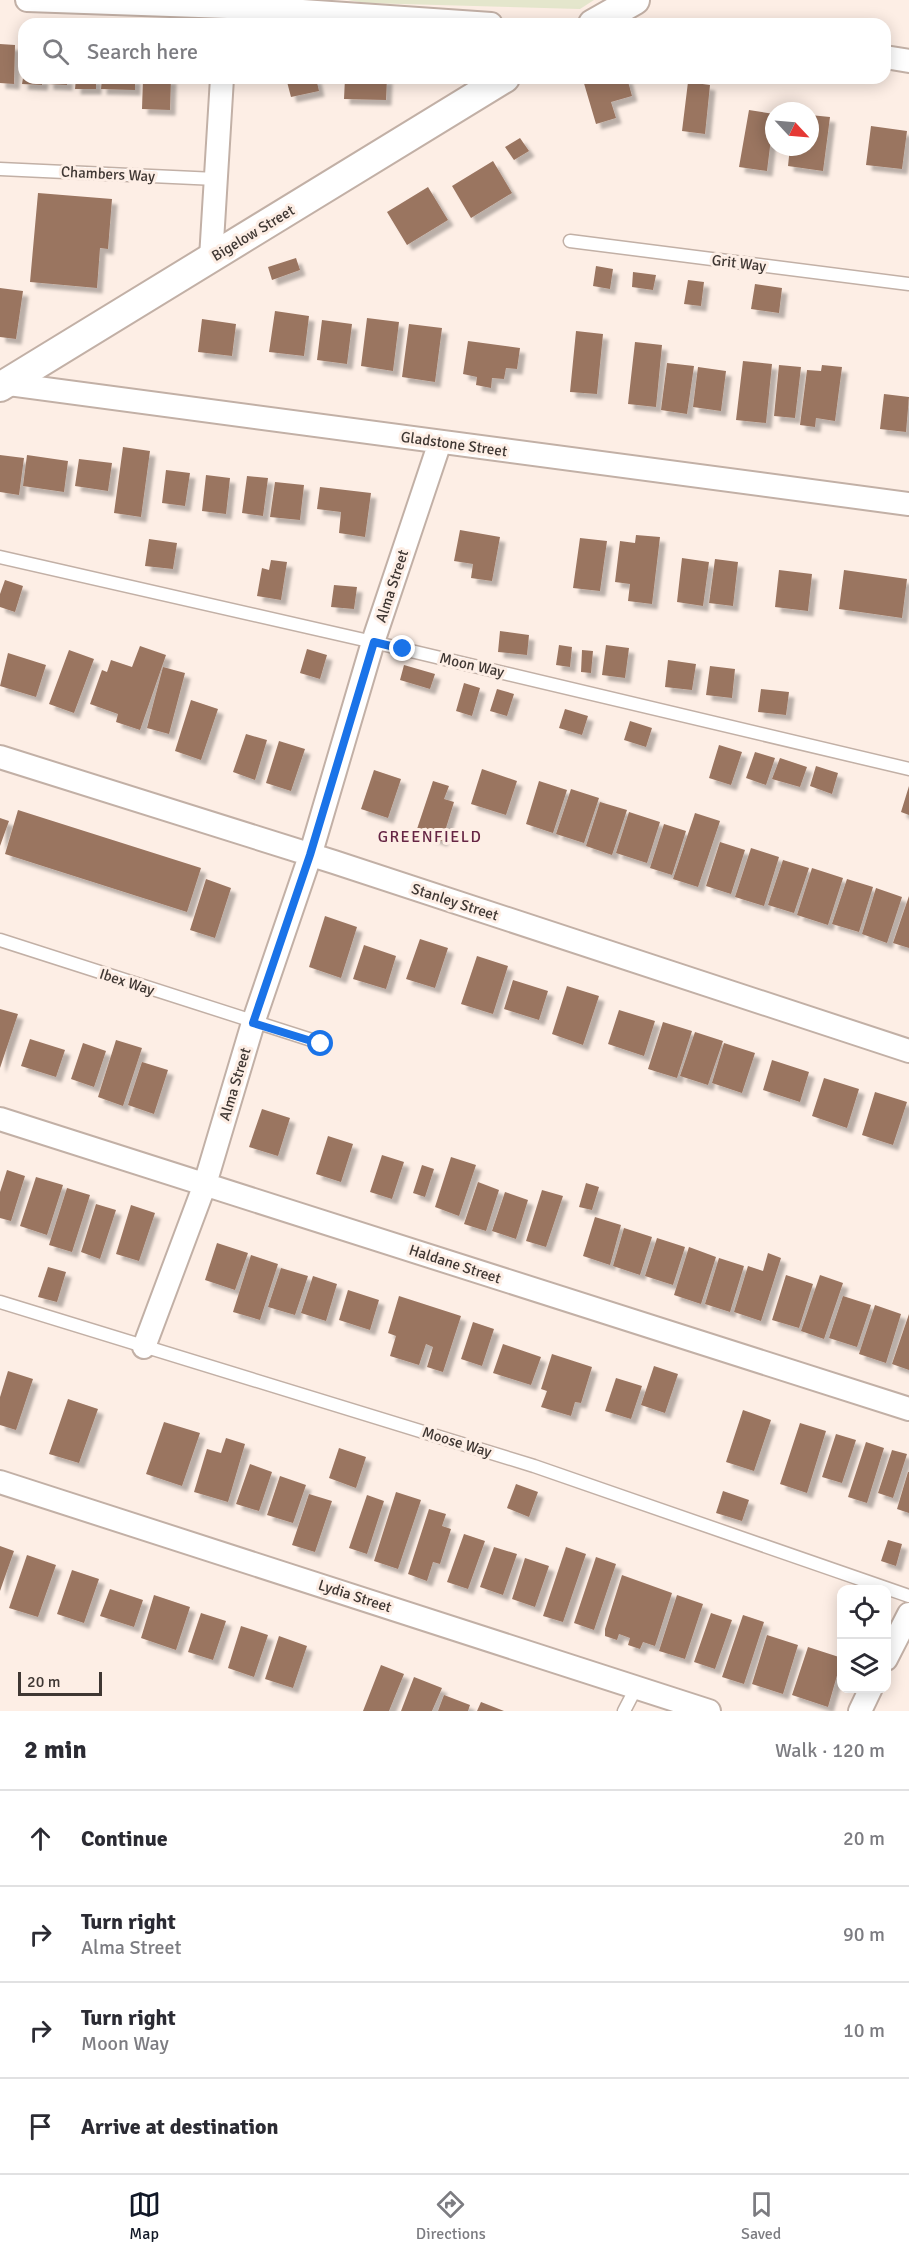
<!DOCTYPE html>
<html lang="en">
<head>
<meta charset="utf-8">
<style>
	:root { --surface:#fff; --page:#f7f7f7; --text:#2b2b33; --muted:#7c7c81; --line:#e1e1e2; --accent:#111827 }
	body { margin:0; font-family:Signika,sans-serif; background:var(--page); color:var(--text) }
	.controls { position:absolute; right:18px; bottom:18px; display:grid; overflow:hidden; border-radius:12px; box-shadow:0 3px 15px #0003 }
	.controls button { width:54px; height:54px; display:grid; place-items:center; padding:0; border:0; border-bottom:2px solid var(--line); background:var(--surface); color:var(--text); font:30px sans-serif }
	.compass { position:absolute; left:765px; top:102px; width:54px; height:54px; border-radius:50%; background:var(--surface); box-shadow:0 3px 15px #0003; rotate:116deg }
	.scale { position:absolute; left:18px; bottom:15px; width:84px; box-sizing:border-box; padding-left:6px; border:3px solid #3f3733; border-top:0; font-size:16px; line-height:21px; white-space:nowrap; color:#3f3733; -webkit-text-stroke:4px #fdeee5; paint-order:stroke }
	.stop { position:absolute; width:18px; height:18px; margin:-14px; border:4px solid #1a73e8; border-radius:50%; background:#fff }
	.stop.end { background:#1a73e8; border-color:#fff; box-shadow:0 2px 6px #0008 }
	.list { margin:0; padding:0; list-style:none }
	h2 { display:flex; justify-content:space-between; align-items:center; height:78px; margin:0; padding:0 24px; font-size:26px }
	h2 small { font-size:20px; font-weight:400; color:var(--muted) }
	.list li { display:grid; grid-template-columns:39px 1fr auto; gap:18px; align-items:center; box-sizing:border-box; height:96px; padding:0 24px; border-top:2px solid var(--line) }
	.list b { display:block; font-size:22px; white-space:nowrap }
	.list p { margin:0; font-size:20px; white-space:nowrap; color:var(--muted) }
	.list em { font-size:20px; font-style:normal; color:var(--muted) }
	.icon { flex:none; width:33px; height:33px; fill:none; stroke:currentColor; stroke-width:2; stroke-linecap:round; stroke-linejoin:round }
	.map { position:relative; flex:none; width:909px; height:1711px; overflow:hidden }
	.search { position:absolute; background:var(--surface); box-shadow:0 3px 15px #0003; left:18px; right:18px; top:18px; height:66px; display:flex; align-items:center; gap:15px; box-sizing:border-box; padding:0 21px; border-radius:18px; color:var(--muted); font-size:22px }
	.sheet { height:462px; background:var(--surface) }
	nav { display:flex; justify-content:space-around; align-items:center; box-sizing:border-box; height:84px; border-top:2px solid var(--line); background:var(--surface); font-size:16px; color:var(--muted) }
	nav a { display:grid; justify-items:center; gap:3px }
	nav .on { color:var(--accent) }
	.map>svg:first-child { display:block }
</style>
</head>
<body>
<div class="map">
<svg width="909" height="1711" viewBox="0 0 909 1711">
	<defs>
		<filter id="shadow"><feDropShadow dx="5.5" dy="5.5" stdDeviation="1.5" flood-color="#0004"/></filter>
	</defs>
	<rect width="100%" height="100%" fill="#fdeee5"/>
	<!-- green -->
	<path fill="#e4e6cc" d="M348,0h246l-14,9 -215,-6z"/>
	<!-- building -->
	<path fill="#9a7561" filter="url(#shadow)" d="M0,44l15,1 -1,39 -14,-1z
		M23,78h20l-1,7 -20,-1z
		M48,78h19v7l-19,-1z
		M76,78h20v11h-21z
		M102,78h33v12l-34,-1z
		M143,78h28l-1,32 -28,-1z
		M286,78h30l3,13 -28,6z
		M345,78h42l-1,22 -42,-1z
		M590,78h37l5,18 -21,6 5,16 -20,6 -13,-44z
		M688,82l22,3 -5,49 -23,-3z
		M749,110l25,4 -7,57 -28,-4z
		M810,115l20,2 -7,54 -35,-5 2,-19h20z
		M871,126l36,5 -5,38 -36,-4z
		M520,138l9,13 -15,9 -9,-13z
		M493,161l19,32 -41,25 -19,-32z
		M428,187l20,33 -41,25 -20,-33z
		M38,193l74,6 -4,50 -8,-1 -3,40 -67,-6z
		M296,258l4,12 -28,10 -4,-13z
		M596,266l17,3 -3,20 -17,-3z
		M633,272l23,3 -3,15 -21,-3z
		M688,280l16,2 -3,24 -17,-2z
		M755,284l27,4 -3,25 -28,-4z
		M0,288l23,3 -7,48 -16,-2z
		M275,311l34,5 -5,40 -35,-4z
		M367,318l32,4 -6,49 -32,-5z
		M202,319l34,5 -4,32 -34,-4z
		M322,320l30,4 -5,40 -30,-4z
		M409,324l33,4 -7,54 -33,-5z
		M576,331l27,3 -6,60 -27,-2z
		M468,341l52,7 -3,21 -11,-1 -2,11 -12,-1 -1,10 -15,-3 1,-8 -14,-3z
		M635,342l27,3 -6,62 -28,-3z
		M743,361l29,3 -6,59 -30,-3z
		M667,363l27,3 -7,48 -26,-4z
		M779,365l22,2 -6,51 -21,-2z
		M822,365l20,2 -7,54 -19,-3 -1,9 -15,-2 7,-55 14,1z
		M698,367l28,4 -5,40 -28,-4z
		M884,394l25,3 -3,35 -26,-3z
		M123,447l27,4 -9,66 -27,-4z
		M0,455l24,3 -5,37 -19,-3z
		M27,455l41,6 -4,31 -41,-6z
		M79,459l33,4 -4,28 -33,-5z
		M166,470l24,3 -5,33 -23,-3z
		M206,475l24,3 -4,36 -24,-3z
		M247,476l21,2 -5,38 -21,-3z
		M275,482l29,3 -4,35 -30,-3z
		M320,487l51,6 -6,44 -26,-4 2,-21 -24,-3z
		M460,530l40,7 -8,44 -21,-3 2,-14 -19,-3z
		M636,535l24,2 -8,67 -24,-3 2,-17 -15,-2 5,-41 15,2z
		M580,538l27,3 -7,50 -27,-3z
		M149,539l28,4 -4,26 -28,-3z
		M682,558l27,4 -6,44 -26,-4z
		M715,559l23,3 -5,44 -24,-3z
		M271,560l16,2 -6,38 -24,-4 5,-28 7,2z
		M779,570l33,4 -4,37 -33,-4z
		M844,570l63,9 -5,39 -63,-9z
		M5,580l18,6 -8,26 -15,-5v-13z
		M334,585l23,2 -3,22 -23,-2z
		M500,631l29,4 -2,20 -29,-3z
		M559,645l13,2 -2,20 -14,-2z
		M606,645l23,3 -4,30 -23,-3z
		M140,646l26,9 -26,75 -24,-8 2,-8 -28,-10 12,-34 5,2 4,-12 21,7z
		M307,649l20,6 -7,24 -20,-6z
		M69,650l25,9 -20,54 -25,-9z
		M582,650l11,1 -2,22 -10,-1z
		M8,653l38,12 -10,32 -36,-11z
		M668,660l28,4 -4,26 -27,-3z
		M404,665l31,9 -5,15 -30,-9z
		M710,666l25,3 -3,29 -26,-3z
		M163,667l22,6 -16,61 -22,-6z
		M464,683l16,5 -8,28 -16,-5z
		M497,689l17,5 -7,22 -17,-5z
		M761,689l28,3 -3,23 -28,-3z
		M191,700l27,9 -17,51 -26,-9z
		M565,709l23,7 -6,19 -23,-7z
		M630,721l22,7 -6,19 -22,-7z
		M246,734l21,6 -12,40 -22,-8z
		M279,741l26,8 -14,42 -25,-8z
		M719,745l23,7 -11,33 -22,-7z
		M755,752l20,6 -9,27 -20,-7z
		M780,758l27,9 -7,20 -28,-8z
		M816,766l22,7 -6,21 -22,-8z
		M482,769l35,12 -11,34 -35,-11z
		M374,770l27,9 -13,39 -27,-9z
		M433,781l16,5 -5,13 10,3 -12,39 -26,-9z
		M539,781l28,9 -14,43 -27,-9z
		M909,786v29l-8,-3z
		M571,789l28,9 -15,45 -28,-9z
		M600,802l27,8 -15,45 -26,-9z
		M18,810l183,58 -14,44 -182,-58z
		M629,812l31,10 -13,41 -31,-10z
		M695,813l25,8 -22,66 -25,-8z
		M0,818l9,3 -9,25z
		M664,824l22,7 -14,44 -22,-7z
		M720,842l25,8 -14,44 -25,-8z
		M751,848l28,9 -15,49 -29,-9z
		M783,860l26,8 -15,45 -26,-8z
		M812,868l31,10 -15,47 -31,-10z
		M206,879l25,9 -16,50 -25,-8z
		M847,879l26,8 -14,45 -27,-8z
		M876,888l26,9 -15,46 -25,-9z
		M909,896v52l-16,-5z
		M325,916l32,11 -16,51 -32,-11z
		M420,939l28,9 -13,40 -29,-9z
		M364,945l32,11 -10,33 -33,-10z
		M477,956l31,10 -15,48 -32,-10z
		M513,980l35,11 -9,29 -35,-11z
		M567,986l32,10 -16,49 -31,-11z
		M0,1009l18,5 -18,54z
		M619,1010l36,11 -11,35 -36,-12z
		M663,1022l29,9 -15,47 -29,-9z
		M695,1032l28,9 -15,44 -28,-9z
		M30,1039l35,11 -9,27 -35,-11z
		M116,1040l26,8 -19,58 -25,-9z
		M83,1043l23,8 -12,36 -23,-8z
		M724,1043l31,10 -13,40 -30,-10z
		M772,1060l37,12 -9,30 -37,-12z
		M142,1062l26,8 -14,44 -26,-9z
		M824,1078l35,11 -12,39 -35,-12z
		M875,1092l32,10 -14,43 -31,-10z
		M262,1109l28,9 -12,38 -29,-9z
		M328,1136l25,8 -12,38 -25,-8z
		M382,1155l22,7 -12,37 -22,-7z
		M451,1157l25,8 -17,51 -24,-9z
		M422,1165l12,4 -9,28 -12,-4z
		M7,1170l18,6 -14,45 -11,-3v-26z
		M36,1177l27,8 -16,50 -27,-9z
		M478,1182l21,8 -13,41 -22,-7z
		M586,1183l13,4 -7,23 -13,-3z
		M67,1188l23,7 -18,57 -23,-7z
		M542,1190l21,6 -17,51 -20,-6z
		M505,1192l23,8 -12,39 -24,-8z
		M96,1204l20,6 -16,49 -19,-7z
		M131,1205l24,8 -16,48 -23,-7z
		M595,1217l26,8 -11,40 -27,-9z
		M624,1228l28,9 -12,38 -27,-9z
		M657,1238l28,9 -12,38 -28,-9z
		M217,1243l31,10 -13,37 -30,-10z
		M689,1247l27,10 -15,47 -27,-9z
		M768,1253l13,5 -20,63 -27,-9 14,-46 15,5z
		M251,1255l27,9 -18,56 -27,-8z
		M719,1258l25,8 -14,46 -25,-8z
		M48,1267l18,5 -9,30 -19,-5z
		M281,1268l27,8 -13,39 -27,-8z
		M786,1275l27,9 -14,44 -27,-8z
		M820,1275l23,8 -19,56 -23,-8z
		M313,1276l24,8 -11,37 -25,-8z
		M348,1290l31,10 -9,30 -31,-10z
		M399,1296l62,20 -18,56 -16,-5 6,-20 -7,-3 -7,21 -29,-9 6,-20 -8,-3z
		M843,1296l28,9 -14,42 -28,-9z
		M875,1305l26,9 -15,49 -27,-9z
		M909,1314v56l-17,-6z
		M473,1322l21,7 -12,37 -21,-7z
		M503,1344l38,13 -10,28 -38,-12z
		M552,1354l40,13 -11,36 -6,-1 -4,14 -30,-9 6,-16 -6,-2z
		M654,1366l24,8 -13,39 -24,-8z
		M8,1371l25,8 -17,51 -16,-5v-28z
		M616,1378l26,8 -11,33 -26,-8z
		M68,1399l30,10 -19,54 -30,-9z
		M743,1410l28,10 -17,51 -28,-9z
		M164,1422l36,11 -18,53 -36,-12z
		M800,1423l26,8 -19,62 -27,-9z
		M836,1434l20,6 -14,43 -20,-6z
		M226,1438l19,6 -17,58 -34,-10 13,-43 14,4z
		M866,1442l18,6 -17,55 -19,-6z
		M339,1448l27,9 -10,31 -27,-10z
		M892,1450l15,4 -14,44 -15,-5z
		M250,1464l22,8 -13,39 -23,-7z
		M908,1472h1v41l-12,-4z
		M280,1476l26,9 -13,38 -26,-8z
		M516,1484l22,8 -9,25 -22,-9z
		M723,1491l26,9 -7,21 -26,-8z
		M396,1492l25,8 -23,69 -24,-8z
		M309,1494l23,7 -17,51 -23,-7z
		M367,1495l17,6 -17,53 -18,-6z
		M429,1509l17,5 -4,12 9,3 -11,35 -7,-2 -6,19 -19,-7z
		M464,1534l21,7 -17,48 -21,-7z
		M888,1540l14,4 -6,22 -15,-5z
		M0,1546l14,5 -14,40z
		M494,1547l23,7 -14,41 -23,-8z
		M566,1547l20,7 -23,68 -20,-6z
		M27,1555l29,10 -18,52 -29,-9z
		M596,1557l20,7 -22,66 -20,-7z
		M525,1558l24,8 -14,41 -23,-8z
		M72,1570l27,9 -15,44 -27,-9z
		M622,1575l50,18 -17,53 -12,-4 -3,7 -12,-4 2,-7 -11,-4 -2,6 -12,-4v-7z
		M110,1589l33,11 -9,27 -34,-11z
		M154,1595l36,12 -14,43 -35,-12z
		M677,1595l26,9 -18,55 -26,-8z
		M201,1613l25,8 -13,39 -25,-8z
		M711,1613l21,7 -17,49 -21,-7z
		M743,1615l21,7 -20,62 -22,-7z
		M241,1626l27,9 -14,42 -26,-9z
		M767,1635l31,10 -15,49 -31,-10z
		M279,1636l28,10 -14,42 -28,-9z
		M808,1647l34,11 -14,49 -36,-12z
		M381,1665l23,9 -15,37h-26z
		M414,1677l28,11 -10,23h-31z
		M444,1695l26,10 -2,6h-30z
		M481,1702l23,9h-27z"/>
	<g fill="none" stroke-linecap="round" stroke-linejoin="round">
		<defs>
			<path id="service" d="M0,169l216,10
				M570,241l339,43
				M0,557l373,85 536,127
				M0,940l321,103
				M0,1302l534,164 375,130
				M624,1711l13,-25"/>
			<path id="minor" d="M27,0l232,8 232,16
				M885,57l24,4
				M211,258l11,-180
				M0,383l909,121
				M0,757l334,105 575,189
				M0,1119l909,290
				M144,1347l61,-163 48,-161 57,-167 63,-214 67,-200
				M0,1482l709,229
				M886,1659l23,-45
				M860,1711l11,-23"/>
			<path id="tertiary" d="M593,24l42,-24
				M0,387l505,-309"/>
		</defs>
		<!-- service casing -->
		<use href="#service" stroke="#c2b0a6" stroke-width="15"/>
		<!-- minor casing -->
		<use href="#minor" stroke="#c2b0a6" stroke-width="26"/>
		<!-- tertiary casing -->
		<use href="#tertiary" stroke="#c2b0a6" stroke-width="32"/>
		<!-- service -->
		<use href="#service" stroke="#fff" stroke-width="12"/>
		<!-- minor -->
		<use href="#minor" stroke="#fff" stroke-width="22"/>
		<!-- tertiary -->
		<use href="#tertiary" stroke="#fff" stroke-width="28"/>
	</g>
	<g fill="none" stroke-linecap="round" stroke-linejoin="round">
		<!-- route -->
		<path stroke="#1a73e8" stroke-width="8" d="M321,1044l-68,-21 57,-168 64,-213 29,7"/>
	</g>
	<g text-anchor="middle" stroke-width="6" stroke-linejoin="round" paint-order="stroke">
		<!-- street labels -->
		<g font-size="15" fill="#3f3733" stroke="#fdeee5">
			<text transform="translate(108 174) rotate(3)" y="5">Chambers Way</text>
			<text transform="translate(253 233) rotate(-31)" y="5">Bigelow Street</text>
			<text transform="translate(739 263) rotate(7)" y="5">Grit Way</text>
			<text transform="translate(454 444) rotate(8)" y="5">Gladstone Street</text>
			<text transform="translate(392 586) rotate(-72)" y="5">Alma Street</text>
			<text transform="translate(472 665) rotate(13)" y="5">Moon Way</text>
			<text transform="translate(455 902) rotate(18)" y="5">Stanley Street</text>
			<text transform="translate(127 982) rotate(18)" y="5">Ibex Way</text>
			<text transform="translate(235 1084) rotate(-73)" y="5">Alma Street</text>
			<text transform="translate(455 1264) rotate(18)" y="5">Haldane Street</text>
			<text transform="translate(457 1442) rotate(17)" y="5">Moose Way</text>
			<text transform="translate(355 1596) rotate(18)" y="5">Lydia Street</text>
		</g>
		<!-- neighbourhood labels -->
		<g font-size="16" letter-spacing="1.5" fill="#662544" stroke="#fdeee5">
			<text x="430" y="842">GREENFIELD</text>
		</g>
	</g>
</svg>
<div class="controls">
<button><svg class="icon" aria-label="locate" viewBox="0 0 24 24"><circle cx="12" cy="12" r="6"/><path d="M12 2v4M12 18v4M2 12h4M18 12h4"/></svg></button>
<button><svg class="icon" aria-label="layers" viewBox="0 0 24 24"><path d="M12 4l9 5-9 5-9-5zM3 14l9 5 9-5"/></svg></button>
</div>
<svg class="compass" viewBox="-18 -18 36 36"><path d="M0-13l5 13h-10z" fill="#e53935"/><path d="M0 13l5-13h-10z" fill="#7c7c81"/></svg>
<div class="scale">20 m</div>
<div class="stop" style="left:321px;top:1044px"></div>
<div class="stop end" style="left:403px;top:649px"></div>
<div class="search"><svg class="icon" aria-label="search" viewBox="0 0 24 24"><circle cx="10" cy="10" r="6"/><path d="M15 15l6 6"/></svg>Search here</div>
</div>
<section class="sheet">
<h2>2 min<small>Walk · 120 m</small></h2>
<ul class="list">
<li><svg class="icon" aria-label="ahead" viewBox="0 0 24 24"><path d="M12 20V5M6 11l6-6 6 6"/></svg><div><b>Continue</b></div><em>20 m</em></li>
<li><svg class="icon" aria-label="right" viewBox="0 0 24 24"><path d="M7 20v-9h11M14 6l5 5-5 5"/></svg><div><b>Turn right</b><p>Alma Street</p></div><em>90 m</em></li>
<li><svg class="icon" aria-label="right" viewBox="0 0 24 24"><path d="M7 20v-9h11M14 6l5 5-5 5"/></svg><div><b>Turn right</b><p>Moon Way</p></div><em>10 m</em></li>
<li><svg class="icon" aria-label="arrive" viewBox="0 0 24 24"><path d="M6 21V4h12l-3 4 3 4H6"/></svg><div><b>Arrive at destination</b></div></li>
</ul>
</section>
<nav>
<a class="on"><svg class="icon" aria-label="map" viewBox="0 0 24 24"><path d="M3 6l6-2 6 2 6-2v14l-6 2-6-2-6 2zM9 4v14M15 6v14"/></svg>Map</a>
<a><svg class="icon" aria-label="directions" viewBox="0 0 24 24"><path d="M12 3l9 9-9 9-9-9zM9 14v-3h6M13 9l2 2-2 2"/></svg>Directions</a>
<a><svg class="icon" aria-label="saved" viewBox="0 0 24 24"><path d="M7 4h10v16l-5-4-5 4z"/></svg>Saved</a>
</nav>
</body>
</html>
